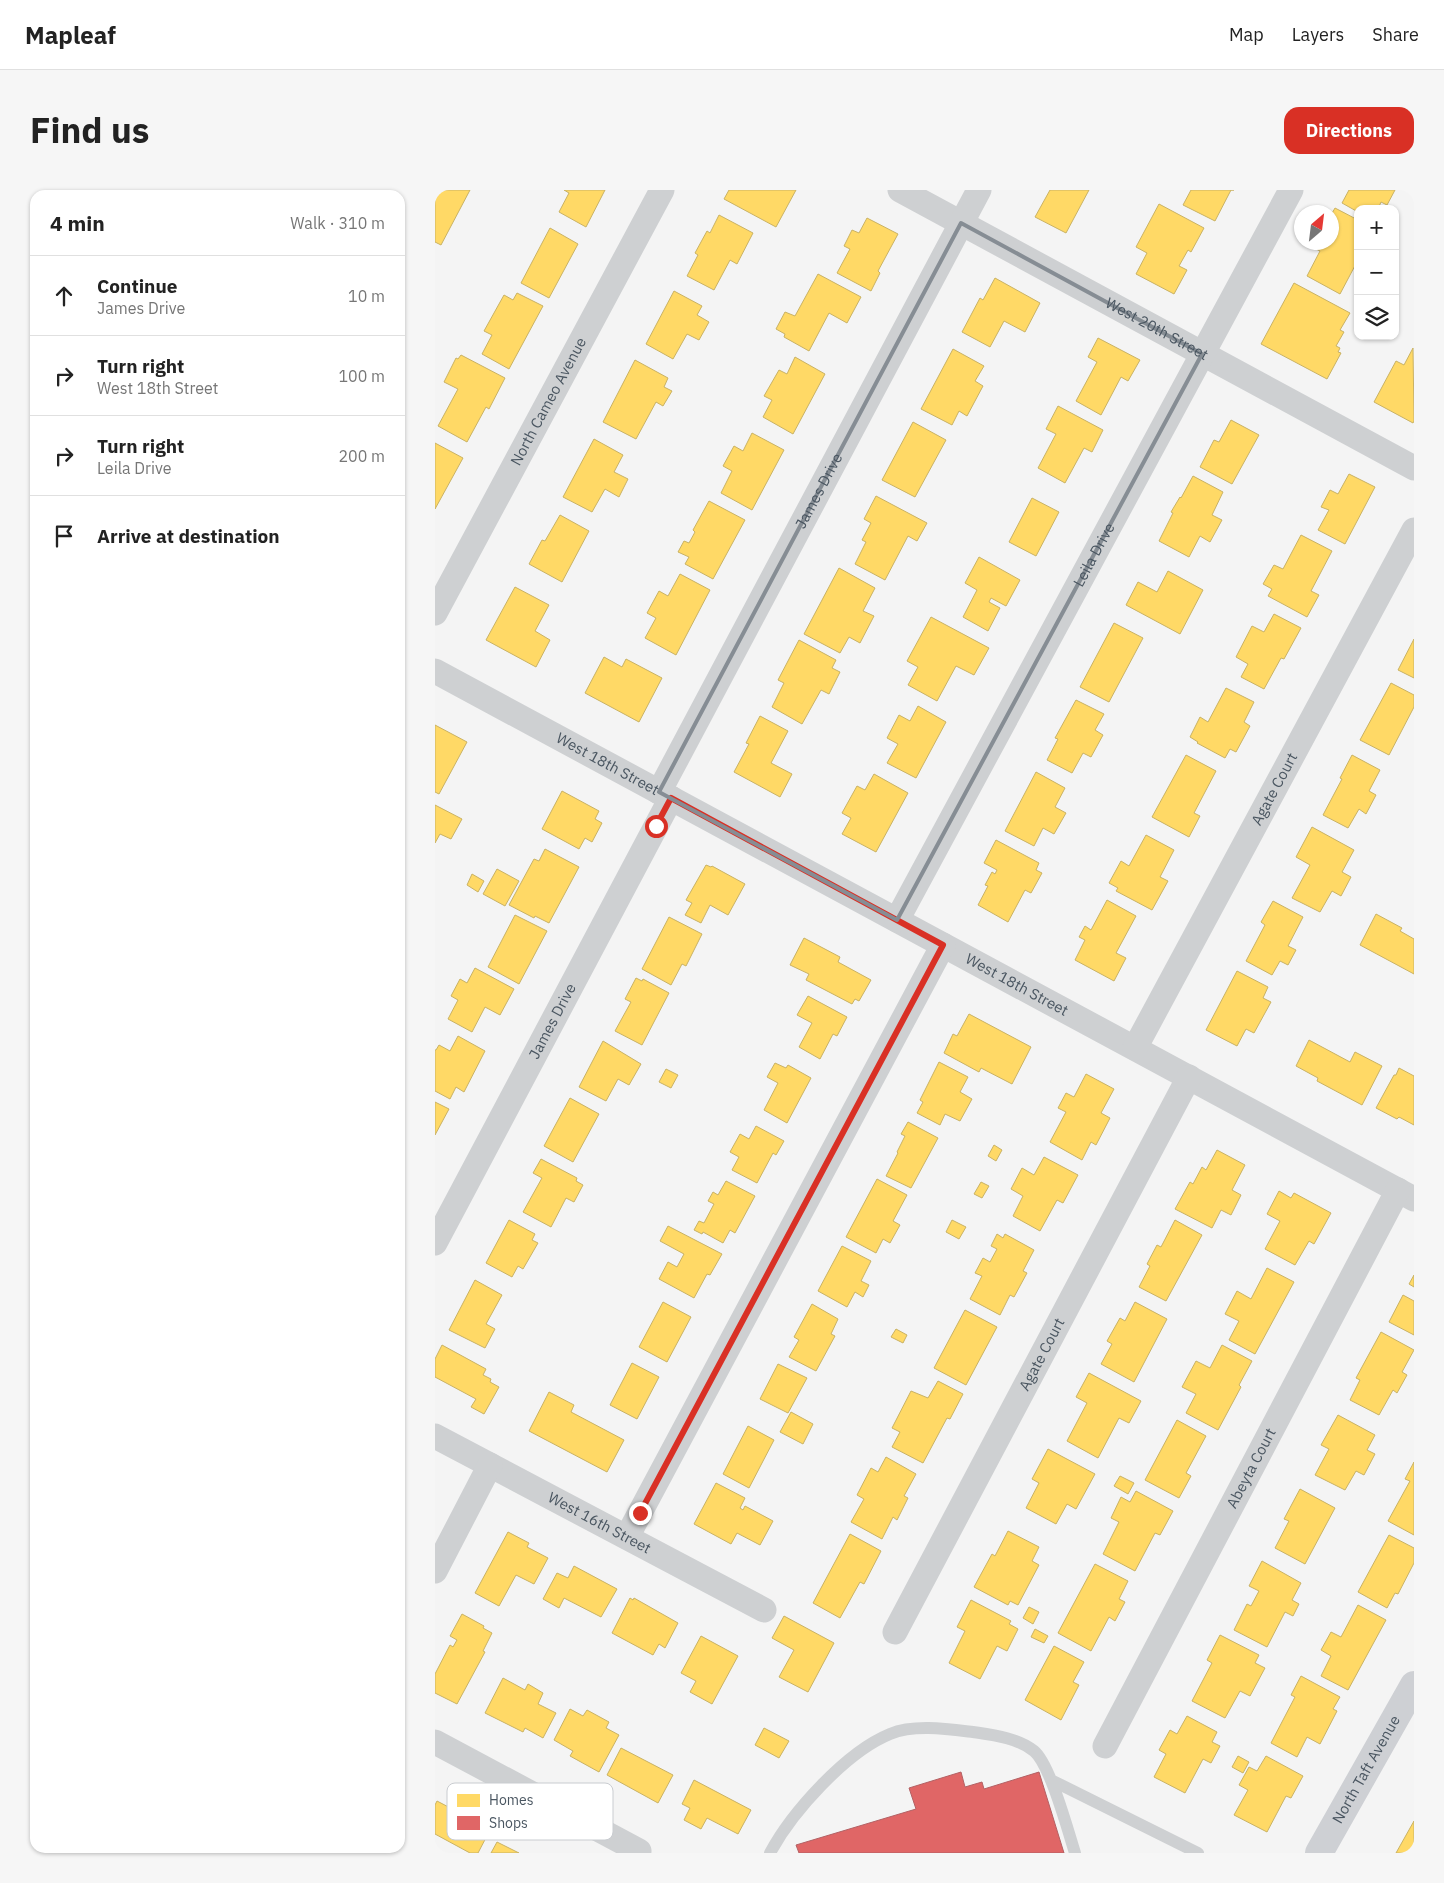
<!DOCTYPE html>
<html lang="en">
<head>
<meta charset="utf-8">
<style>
	:root { --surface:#fff; --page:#f6f6f6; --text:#222; --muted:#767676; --line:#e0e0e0; --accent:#d93025 }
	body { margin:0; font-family:"IBM Plex Sans",sans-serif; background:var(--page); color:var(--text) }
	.controls { position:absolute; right:15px; top:15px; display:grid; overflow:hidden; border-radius:10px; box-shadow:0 1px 4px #0004 }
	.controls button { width:45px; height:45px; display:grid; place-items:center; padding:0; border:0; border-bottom:1px solid var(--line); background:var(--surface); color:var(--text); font:25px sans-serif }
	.compass { position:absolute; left:859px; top:15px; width:45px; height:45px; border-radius:50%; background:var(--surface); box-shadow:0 1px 4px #0004; rotate:28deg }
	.stop { position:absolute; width:15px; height:15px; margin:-11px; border:4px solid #d93025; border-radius:50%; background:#fff }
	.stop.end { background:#d93025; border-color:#fff; box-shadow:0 1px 5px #0008 }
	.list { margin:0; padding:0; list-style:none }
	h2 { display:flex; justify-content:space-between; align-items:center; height:65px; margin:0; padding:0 20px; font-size:21px }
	h2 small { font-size:16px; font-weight:400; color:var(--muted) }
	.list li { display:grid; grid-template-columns:32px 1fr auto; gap:15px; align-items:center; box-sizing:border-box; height:80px; padding:0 20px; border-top:1px solid var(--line) }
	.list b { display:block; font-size:19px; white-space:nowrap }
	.list p { margin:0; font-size:16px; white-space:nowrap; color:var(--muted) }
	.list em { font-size:16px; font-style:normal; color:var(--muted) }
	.icon { flex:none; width:28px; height:28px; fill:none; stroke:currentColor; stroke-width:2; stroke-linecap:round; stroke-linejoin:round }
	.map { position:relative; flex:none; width:979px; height:1663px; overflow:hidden; border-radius:15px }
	header { display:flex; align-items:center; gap:30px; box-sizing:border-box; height:70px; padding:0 25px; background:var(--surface); border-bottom:1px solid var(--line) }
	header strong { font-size:24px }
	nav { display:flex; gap:28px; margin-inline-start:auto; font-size:18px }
	.intro { display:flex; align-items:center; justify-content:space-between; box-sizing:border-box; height:120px; padding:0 30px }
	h1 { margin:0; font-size:35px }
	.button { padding:12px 22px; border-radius:15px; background:var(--accent); color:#fff; font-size:18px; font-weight:700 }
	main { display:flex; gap:30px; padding:0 30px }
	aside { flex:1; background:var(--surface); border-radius:15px; box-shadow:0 1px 4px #0004 }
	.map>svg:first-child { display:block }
</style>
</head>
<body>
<header>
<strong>Mapleaf</strong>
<nav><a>Map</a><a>Layers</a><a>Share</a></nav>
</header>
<div class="intro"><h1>Find us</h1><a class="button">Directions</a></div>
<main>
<aside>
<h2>4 min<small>Walk · 310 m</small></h2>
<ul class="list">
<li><svg class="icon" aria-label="ahead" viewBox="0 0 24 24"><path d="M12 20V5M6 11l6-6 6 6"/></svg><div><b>Continue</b><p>James Drive</p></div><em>10 m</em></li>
<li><svg class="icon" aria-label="right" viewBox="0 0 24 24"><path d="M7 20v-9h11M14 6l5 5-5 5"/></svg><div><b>Turn right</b><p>West 18th Street</p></div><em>100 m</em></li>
<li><svg class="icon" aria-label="right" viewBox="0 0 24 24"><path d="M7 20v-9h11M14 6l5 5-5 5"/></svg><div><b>Turn right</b><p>Leila Drive</p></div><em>200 m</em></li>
<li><svg class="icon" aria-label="arrive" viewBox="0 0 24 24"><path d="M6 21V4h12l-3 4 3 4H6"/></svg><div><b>Arrive at destination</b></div></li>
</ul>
</aside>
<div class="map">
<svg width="979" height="1663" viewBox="0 0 979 1663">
	<rect width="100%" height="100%" fill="#f4f4f4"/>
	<!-- homes -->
	<path fill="#ffd966" stroke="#c9b264" d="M0,0h35l-29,55 -6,-3z
		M129,0h41l-19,37 -27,-15 10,-19z
		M294,0h67l-20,37 -52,-28z
		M615,0h39l-23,43 -31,-16z
		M756,0h43h-3l-16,31 -32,-16z
		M914,0h46l-8,15 -6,-3 -3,7h-20v3l-16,-9z
		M724,14l45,24 -13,24 -3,-2 -9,16 8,4 -13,24 -38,-20 11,-21 -11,-6z
		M900,18l23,12v40l-18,34 -33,-18 13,-25 -6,-3 3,-6h14v-27z
		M284,25l34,18 -16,31 -7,-4 -16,30 -27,-14 11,-21 -3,-2 12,-22 3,2z
		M432,28l31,16 -20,37 2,2 -9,18 -34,-18 13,-24 -6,-3 8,-16 7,3z
		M115,38l28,16 -29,54 -28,-15z
		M383,84l43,23 -14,26 -18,-10 -20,38 -25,-14 1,-3 -9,-5 9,-17 10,4z
		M560,88l45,25 -15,29 -21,-11 -14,26 -28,-15 18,-34 3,2z
		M859,93l56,30 -10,17 4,2 -8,14 4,2 -2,4 3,1 -14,26 -66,-35z
		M239,101l28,15 -5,9 12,7 -10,18 -12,-6 -14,25 -27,-15z
		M82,103l26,13 -34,63 -27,-15 10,-19 -8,-4 20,-36 9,5z
		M663,148l42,22 -12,21 -7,-4 -20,38 -25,-14 21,-39 -9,-5z
		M978,158l1,73 -1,2 -39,-21 22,-41 8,4z
		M518,159l31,17 -9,15 8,5 -16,30 -8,-5 -7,14 -31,-16z
		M26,165l44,23 -16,31 -3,-2 -19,35 -29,-16 20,-37 -14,-7 12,-24 2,1z
		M360,167l30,17 -32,60 -30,-17 9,-17 -8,-4 15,-26 8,4z
		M200,170l33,18 -4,9 8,4 -9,15 -7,-4 -20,37 -33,-17z
		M623,216l45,24 -11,22 -8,-4 -19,35 -27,-15 18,-34 -10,-5z
		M796,230l28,15 -27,49 -32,-17 14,-27 5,2z
		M478,232l33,18 -31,57 -33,-17z
		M317,243l32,17 -32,60 -31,-17 11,-22 -9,-5 11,-20 9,5z
		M159,249l29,16 -9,17 14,7 -9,18 -14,-8 -13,23 -29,-15z
		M0,253l28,15 -28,51z
		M914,284l26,13 -30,57 -27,-14 11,-20 -8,-3 9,-17 8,4z
		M758,286l30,16 -11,23 10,5 -12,22 -10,-6 -11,21 -30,-16 14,-28 -2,-1 9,-15 1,1z
		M441,306l51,27 -10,18 -9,-5 -23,44 -30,-16 11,-22 -4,-2 9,-17 -7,-4z
		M597,308l27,14 -23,44 -27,-14z
		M274,311l36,19 -32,59 -28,-15 4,-7 -11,-5 6,-11 5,2 6,-11 -2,-2z
		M125,325l29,16 -27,51 -33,-18 13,-24 3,1z
		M866,345l31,16 -21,40 8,4 -12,22 -39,-21 4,-7 -9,-5 11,-19 9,4z
		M544,367l41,23 -14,26 -15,-8 -2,4 11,6 -12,23 -25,-14 14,-27 -12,-7z
		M404,378l36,20 -12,23 11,5 -14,27 -11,-6 -9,16 -36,-19z
		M733,381l35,19 -23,44 -54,-29 12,-23 19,10z
		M245,384l30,16 -34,65 -31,-17 11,-20 -9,-5 12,-22 9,5z
		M80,397l34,18 -14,26 15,9 -14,27 -50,-27z
		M839,424l27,14 -17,31 -3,-1 -17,31 -23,-12 7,-13 -12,-7 16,-31 12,6z
		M496,427l58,31 -15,27 -18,-9 -19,35 -29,-16 10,-18 -11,-6z
		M679,433l29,15 -34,64 -29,-15z
		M979,449v39l-16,-8z
		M364,450l37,20 -4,8 8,4 -11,22 -8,-4 -19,34 -30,-17 12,-24 -6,-3z
		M169,467l18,10 4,-8 36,19 -23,44 -54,-29z
		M956,493l23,12v12l-25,48 -29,-15z
		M791,498l28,14 -10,20 6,4 -14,26 -6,-3 -5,9 -28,-15 1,-1 -8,-5 10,-20 8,5z
		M641,510l28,14 -9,16 8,5 -12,22 -8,-4 -11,20 -25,-13 11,-21 -3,-1z
		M483,516l28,16 -30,56 -29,-15 11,-19 -11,-6 12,-23 11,6z
		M325,526l28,15 -17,32 21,11 -12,23 -46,-25 15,-28 -3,-1z
		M0,535l32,17 -28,52 -4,-2z
		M751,565l30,16 -22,42 6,3 -11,21 -37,-20z
		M917,565l28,15 -11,21 7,4 -10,19 -7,-5 -11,19 -25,-13 19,-36 -2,-1z
		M601,582l29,16 -10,19 11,6 -12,21 -11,-6 -9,18 -29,-15z
		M439,584l34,19 -32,59 -34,-18 9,-16 -9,-5 15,-27 8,4z
		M127,601l37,20 -4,8 7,4 -10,19 -7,-4 -6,11 -37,-20z
		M0,615l27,14 -11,20 -11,-5 -5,9z
		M877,637l42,23 -12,22 9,5 -10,19 -9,-5 -12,21 -28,-14 18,-33 -14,-8z
		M711,645l28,15 -14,27 8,4 -16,29 -36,-19 2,-3 -9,-5 12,-22 8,5z
		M561,650l43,23 -3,7 6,3 -11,20 -6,-3 -17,32 -30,-17 10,-19 -3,-1 7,-13 3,2 2,-4 -13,-7z
		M110,659l34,18 -30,56 -14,-7 -1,2 -25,-13 25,-46 5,2z
		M271,675l5,2 1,-1 33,18 -17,31 -18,-10 -9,18 -16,-8 7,-12 -6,-3z
		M62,679l22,12 -14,25 -22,-12z
		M37,684l12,7 -6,11 -11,-7z
		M672,710l29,16 -20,37 10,5 -12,23 -39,-21 10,-20 -6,-3 6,-11 6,4z
		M838,711l30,16 -15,29 8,4 -8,15 -8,-4 -8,14 -26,-14 19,-36 -4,-3z
		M941,724l26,14 -2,3 14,8v35l-54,-29z
		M80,725l32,16 -28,53 -31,-17z
		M234,727l33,17 -16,32 -4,-2 -11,21 -29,-16z
		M369,748l36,19 -2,5 33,18 -12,21 -4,-2 -3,5 -46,-24 3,-6 -19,-9z
		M40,778l39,21 -14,26 -15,-8 -13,25 -24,-13 10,-19 -7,-4 9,-17 7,4z
		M802,781l31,16 -5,11 8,4 -17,31 -8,-4 -9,17 -31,-16z
		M201,788l6,3 1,-2 26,14 -27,52 -27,-14 16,-29 -6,-3z
		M373,806l39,21 -10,19 -4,-2 -13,25 -21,-12 13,-24 -15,-8z
		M534,824l62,33 -19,37 -31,-16 -2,4 -35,-19 9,-19 4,2z
		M23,846l27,15 -21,41 -8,-5 -6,12 -15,-8v-41h1l3,-5 11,6z
		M874,850l41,22 5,-10 27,14 -20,39 -45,-24 1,-3 -22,-12z
		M168,851l38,23 -12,21 -11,-6 -12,22 -27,-14z
		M504,872l29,15 -8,15 12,7 -12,22 -15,-7 -5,11 -23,-12 6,-11 -3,-2z
		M340,873l11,5 2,-3 23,13 -24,45 -23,-13 14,-27 -11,-6z
		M964,878l15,8v49l-15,-8 -2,2 -21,-11 18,-33h2z
		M231,879l12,6 -7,13 -12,-6z
		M651,884l28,15 -13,24 9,5 -14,27 -5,-3 -9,18 -32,-18 16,-30 -8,-4 8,-15 8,4z
		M135,908l29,16 -26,48 -29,-16z
		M0,912l14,7 -14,26z
		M473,932l30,16 -27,50 -25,-12 12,-23 -1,-1 8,-16 -4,-2z
		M321,936l28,15 -8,14 -3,-2 -16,30 -25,-13 7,-13 -9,-5 10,-18 9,5z
		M559,955l8,5 -6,11 -8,-5z
		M782,960l28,15 -13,25 9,5 -10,20 -10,-5 -9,18 -37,-19 15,-27 3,2 9,-17 4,3z
		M609,967l34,18 -15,28 -6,-3 -17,31 -27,-15 10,-20 -12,-7 11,-21 12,7z
		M106,969l36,19 -1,3 7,4 -9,17 -8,-4 -15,29 -28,-15 19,-34 -9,-5z
		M442,989l30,16 -14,26 7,4 -10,18 -7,-4 -7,14 -30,-16z
		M291,991l29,15 -20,37 -5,-3 -7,13 -20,-11 -1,2 -8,-4 5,-9 5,2 10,-19 -6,-3 5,-9 5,3z
		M546,992l8,4 -7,12 -8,-4z
		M844,1001l12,7 3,-5 37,20 -17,31 -5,-3 -14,24 -30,-16 15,-28 -13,-7z
		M74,1030l26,14 -3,6 6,3 -15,26 -5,-3 -6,11 -26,-14z
		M517,1030l14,7 -7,12 -13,-7z
		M740,1030l27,15 -36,66 -27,-14 11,-21 -3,-2 10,-19 4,2z
		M233,1036l54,28 -12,21 -3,-1 -13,24 -35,-19 9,-17 9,5 7,-13 -24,-13z
		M562,1044l6,4 2,-4 29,16 -11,21 4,2 -13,24 -4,-2 -10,20 -30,-16 12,-23 -7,-3 8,-15 7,4 7,-13 -6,-3z
		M407,1056l29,15 -10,20 8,4 -6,12 -8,-5 -8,15 -29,-16z
		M832,1078l27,14 -39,72 -26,-14 10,-19 -14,-7 12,-23 14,8z
		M979,1085v12l-5,-3z
		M40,1090l27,15 -16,29 9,5 -10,19 -36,-18z
		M968,1105l11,6v34l-25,-13z
		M228,1112l28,15 -24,45 -28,-15z
		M700,1112l32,17 -33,63 -33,-18 11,-20 -5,-3 13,-23 5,3z
		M377,1114l26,15 -7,15 4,2 -19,35 -27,-14 10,-17 -5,-3z
		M530,1120l32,17 -31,58 -32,-17z
		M461,1139l11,6 -4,8 -12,-6z
		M946,1142l33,18 -12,22 5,3 -10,18 -4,-3 -14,25 -29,-15 10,-20 -4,-2z
		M7,1155l44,24 -3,6 8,4 -1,3 9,5 -15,27 -13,-7 5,-8 -41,-22v-18z
		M787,1155l30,16 -13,24 2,2 -23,43 -32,-17 10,-19 -14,-7 14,-26 14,7z
		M197,1173l27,14 -22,42 -27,-14z
		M343,1174l29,14 -19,35 -28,-14z
		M654,1183l52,28 -12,22 -10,-5 -21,40 -31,-17 20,-38 -11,-6z
		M503,1191l25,13 -13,25 -3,-1 -24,45 -31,-16 8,-15 -8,-4 19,-37 17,7z
		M114,1202l25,13 -3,7 53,28 -17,32 -78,-41z
		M356,1222l22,12 -10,20 -23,-12z
		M903,1225l37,20 -8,15 8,4 -11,21 -8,-4 -11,19 -30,-15 14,-26 -8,-4z
		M742,1230l29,16 -20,37 5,3 -12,22 -34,-18z
		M313,1236l26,14 -25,48 -26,-14z
		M613,1259l47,25 -19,35 -9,-5 -11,20 -30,-16 13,-25 -7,-4z
		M451,1267l30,17 -12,22 4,2 -11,22 -4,-3 -11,22 -31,-17 13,-23 -7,-4 14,-27 7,4z
		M979,1272v73l-26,-14 22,-40 -5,-2z
		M685,1286l14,7 -6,11 -14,-8z
		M281,1293l29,15 -5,10 3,2 2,-4 28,15 -13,24 -23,-12 -6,11 -37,-20z
		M865,1299l35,19 -30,56 -30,-16 14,-27 -5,-2z
		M701,1301l37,20 -13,24 -5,-2 -20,38 -32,-17 16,-32 -8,-4 10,-21 9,5z
		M573,1341l31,16 -7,14 7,4 -21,40 -8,-4 -2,4 -34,-18 18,-33 3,2z
		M73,1342l21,11 -2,4 21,11 -14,26 -18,-9 -17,31 -24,-13z
		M415,1344l31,17 -17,33 -4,-2 -20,36 -27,-15z
		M954,1345l25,13v15l-16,31 -3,-1 -8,15 -29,-16z
		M827,1371l39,22 -9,17 7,4 -6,12 -8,-4 -18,35 -33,-17 13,-26 4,2 8,-15 -10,-5z
		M660,1374l33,17 -9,18 6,3 -10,19 -6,-4 -18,34 -33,-18z
		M139,1376l43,23 -16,28 -37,-19 -5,10 -16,-9 14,-26 11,5z
		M195,1408l3,2 1,-2 44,25 -13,25 -6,-4 -6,11 -41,-22z
		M536,1410l40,21 -2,3 9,5 -11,22 -10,-5 -17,33 -31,-16 16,-32 -8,-4z
		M923,1415l28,15 -38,70 -27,-14 10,-20 -10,-6 10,-18 10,5z
		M594,1417l10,5 -6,12 -10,-6z
		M27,1424l22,12 -1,2 9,5 -9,18 2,1 -28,52 -22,-11v-19l15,-29 3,2 4,-7 -7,-4z
		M349,1426l50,27 -26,49 -29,-15 15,-27 -22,-12z
		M600,1439l13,7 -4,7 -13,-6z
		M785,1445l39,20 -4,8 10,5 -15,28 -10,-5 -15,27 -33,-17 20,-38 -5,-3z
		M266,1446l37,20 -26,48 -22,-12 6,-11 -15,-8z
		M619,1456l30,16 -11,20 6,3 -18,35 -36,-20z
		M866,1486l39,21 -7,12 4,2 -17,33 -13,-7 -10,20 -26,-14 24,-46 -4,-2z
		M68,1488l22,12 3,-6 15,9 -5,11 18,9 -13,25 -18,-10 -2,4 -38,-19z
		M135,1519l13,7 4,-6 22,12 -3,6 13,7 -20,37 -29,-16 3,-5 -19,-11z
		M752,1526l30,16 -5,10 8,4 -9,17 -8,-4 -18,34 -31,-16 12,-23 -7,-4 11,-20 7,4z
		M329,1538l25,13 -10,17 -24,-13z
		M186,1558l52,27 -15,28 -51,-28z
		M803,1566l11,6 -6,11 -11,-6z
		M831,1566l37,20 -12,22 -5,-2 -19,36 -33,-17 14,-25 -9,-5 10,-18 8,4z
		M259,1590l57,30 -13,24 -31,-16 -6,11 -17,-9 6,-12 -8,-4z
		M2,1611l21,11 1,-2 21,11 -2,3 12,6 -12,23h-8l-35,-19v-29z
		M979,1631v32h-18z
		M62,1652l22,11h-28z"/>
	<!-- shops -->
	<path fill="#e06666" stroke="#b36164" d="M526,1582l4,15 17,-5 2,7 55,-17 25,81h-265l-3,-8 120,-36 -7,-21z"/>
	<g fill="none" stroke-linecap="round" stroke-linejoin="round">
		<!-- lane -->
		<path stroke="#ced0d2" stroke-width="12" d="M616,1590l147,73
			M335,1663c22,-41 76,-101 120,-119 24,-10 58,-5 83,-2 20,3 45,6 61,19 16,13 34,80 41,102"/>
		<!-- street -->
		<g stroke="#ced0d2" stroke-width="25">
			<path id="s1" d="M465,0l514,278"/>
			<path id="s2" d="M0,423l227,-423"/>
			<path id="s3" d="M0,481l979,528"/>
			<path id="s4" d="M224,602l320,-602"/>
			<path id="s5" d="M462,730l394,-730"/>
			<path id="s6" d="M700,858l279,-518"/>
			<path id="s7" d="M0,1053l236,-445"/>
			<path id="s8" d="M0,1246l329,174"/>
			<path d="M192,1347l316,-592"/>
			<path d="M0,1381l55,-106"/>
			<path id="s9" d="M460,1442l294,-555"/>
			<path d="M0,1552l204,109"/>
			<path id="s10" d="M670,1556l293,-556"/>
		</g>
		<!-- secondary -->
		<path stroke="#ced0d4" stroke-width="28" id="s11" d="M884,1663l95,-168"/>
	</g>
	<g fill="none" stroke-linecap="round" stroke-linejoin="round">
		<!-- route -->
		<path stroke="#d93025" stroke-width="6" d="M205,1323l303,-568 -272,-147 -15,28"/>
	</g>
	<!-- marked area -->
	<path fill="none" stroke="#868d94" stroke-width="4" stroke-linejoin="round" d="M526,33l241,131 -305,566 -238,-128z"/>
	<g text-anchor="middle" stroke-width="5" stroke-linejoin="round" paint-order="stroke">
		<!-- street labels -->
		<g font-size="15" fill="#4a5661" stroke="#fff">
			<text dy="5" stroke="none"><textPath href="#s1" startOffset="292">West 20th Street</textPath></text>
			<text dy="5" stroke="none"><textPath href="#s2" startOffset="240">North Cameo Avenue</textPath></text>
			<text dy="5" stroke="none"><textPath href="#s4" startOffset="341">James Drive</textPath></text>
			<text dy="5" stroke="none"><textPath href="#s5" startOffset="415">Leila Drive</textPath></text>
			<text dy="5" stroke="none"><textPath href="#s3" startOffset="196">West 18th Street</textPath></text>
			<text dy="5" stroke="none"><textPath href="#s6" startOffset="294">Agate Court</textPath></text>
			<text dy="5" stroke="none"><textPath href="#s3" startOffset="661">West 18th Street</textPath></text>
			<text dy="5" stroke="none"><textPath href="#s7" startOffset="251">James Drive</textPath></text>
			<text dy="5" stroke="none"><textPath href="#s9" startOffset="314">Agate Court</textPath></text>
			<text dy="5" stroke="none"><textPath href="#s10" startOffset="314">Abeyta Court</textPath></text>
			<text dy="5" stroke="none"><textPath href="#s8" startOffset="186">West 16th Street</textPath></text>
			<text dy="5" stroke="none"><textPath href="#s11" startOffset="96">North Taft Avenue</textPath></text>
		</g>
	</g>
	<!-- legend -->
	<rect x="12" y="1593" width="166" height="57" rx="8" fill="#fff" stroke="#c9ccd0" stroke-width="1"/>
	<rect x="22" y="1604" width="23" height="13" fill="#ffd966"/>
	<rect x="22" y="1626" width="23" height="14" fill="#e06666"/>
	<g font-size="14" fill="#4a5661">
		<text x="54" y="1615">Homes</text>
		<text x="54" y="1638">Shops</text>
	</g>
</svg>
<div class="controls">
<button>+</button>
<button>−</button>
<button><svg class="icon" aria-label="layers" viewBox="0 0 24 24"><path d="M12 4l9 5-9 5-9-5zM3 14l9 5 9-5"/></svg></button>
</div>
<svg class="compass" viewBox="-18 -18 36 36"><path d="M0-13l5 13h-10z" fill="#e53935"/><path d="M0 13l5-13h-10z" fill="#767676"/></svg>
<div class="stop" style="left:221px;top:636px"></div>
<div class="stop end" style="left:205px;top:1323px"></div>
</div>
</main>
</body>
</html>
